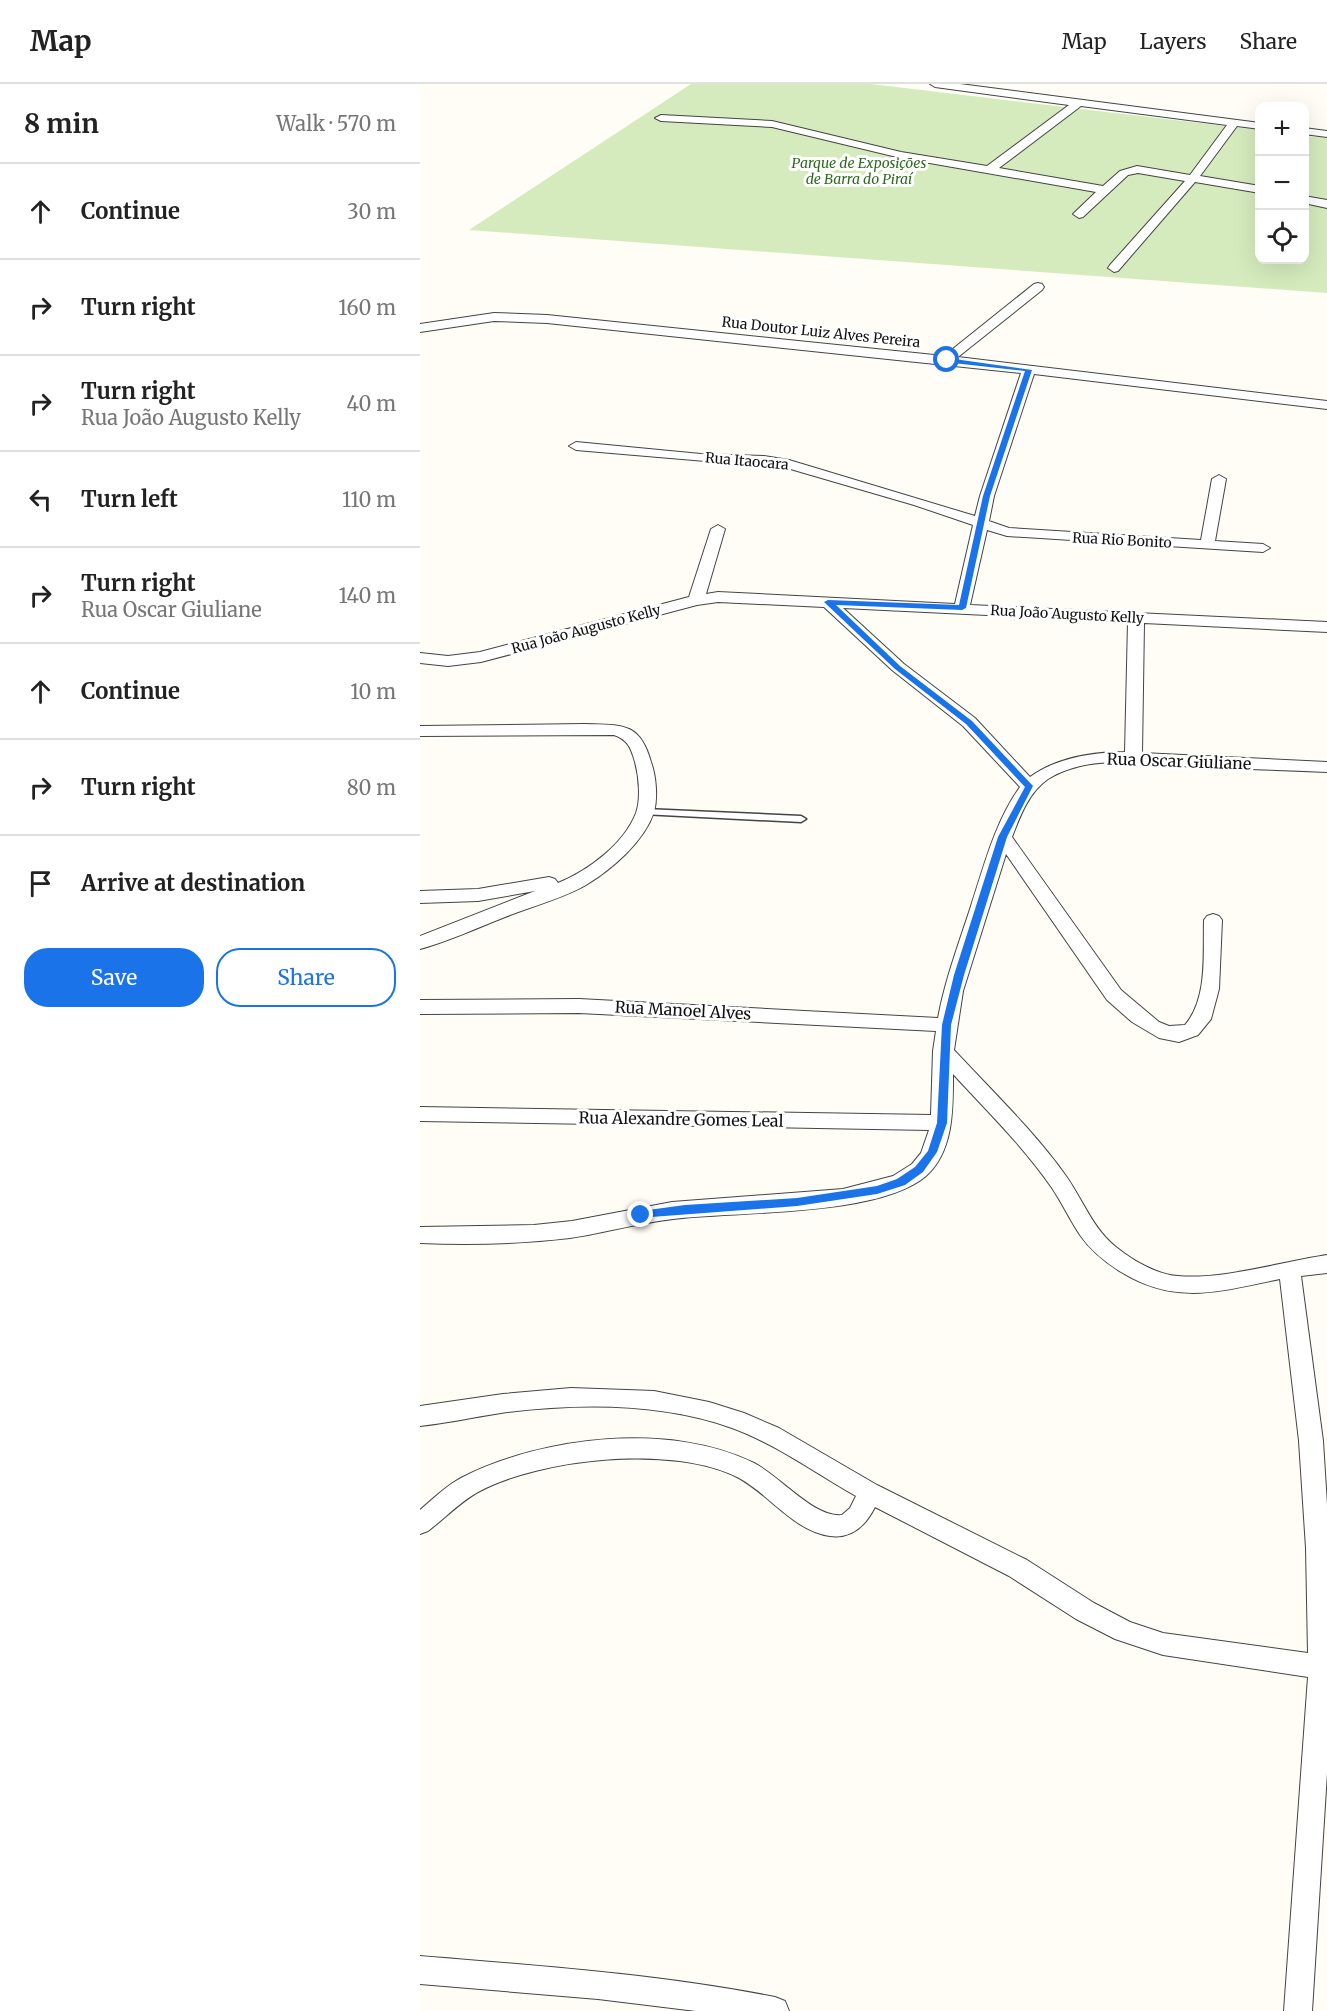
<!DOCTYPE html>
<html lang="en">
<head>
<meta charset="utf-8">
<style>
	:root { --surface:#fff; --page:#f2f2f2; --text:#222; --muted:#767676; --line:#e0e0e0; --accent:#1a73e8 }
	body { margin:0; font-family:Merriweather,serif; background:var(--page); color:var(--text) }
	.controls { position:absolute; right:18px; top:18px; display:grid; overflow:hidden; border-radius:12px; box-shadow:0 6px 24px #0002 }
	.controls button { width:54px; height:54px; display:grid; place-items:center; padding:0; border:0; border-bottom:2px solid var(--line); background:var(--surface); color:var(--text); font:30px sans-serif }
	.stop { position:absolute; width:18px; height:18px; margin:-14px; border:4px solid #1a73e8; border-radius:50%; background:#fff }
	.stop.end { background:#1a73e8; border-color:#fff; box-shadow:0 2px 6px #0008 }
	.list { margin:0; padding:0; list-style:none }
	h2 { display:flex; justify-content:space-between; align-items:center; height:78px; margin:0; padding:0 24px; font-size:26px }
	h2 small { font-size:20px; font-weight:400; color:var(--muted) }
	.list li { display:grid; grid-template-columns:39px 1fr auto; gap:18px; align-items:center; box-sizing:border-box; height:96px; padding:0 24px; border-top:2px solid var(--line) }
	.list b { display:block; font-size:22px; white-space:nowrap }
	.list p { margin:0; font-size:20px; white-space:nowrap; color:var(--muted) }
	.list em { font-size:20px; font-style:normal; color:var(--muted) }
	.actions { display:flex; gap:12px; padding:18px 24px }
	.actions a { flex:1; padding:14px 0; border:2px solid var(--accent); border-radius:24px; text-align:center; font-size:21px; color:var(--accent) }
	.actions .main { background:var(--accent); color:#fff }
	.icon { flex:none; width:33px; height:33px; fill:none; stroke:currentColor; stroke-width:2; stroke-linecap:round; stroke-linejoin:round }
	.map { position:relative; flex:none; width:907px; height:1927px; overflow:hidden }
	header { display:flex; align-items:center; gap:36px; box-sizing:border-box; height:84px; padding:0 30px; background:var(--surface); border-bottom:2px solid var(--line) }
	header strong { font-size:28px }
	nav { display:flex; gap:33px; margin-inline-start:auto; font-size:21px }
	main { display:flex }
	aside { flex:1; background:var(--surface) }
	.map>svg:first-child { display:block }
</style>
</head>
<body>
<header>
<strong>Map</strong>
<nav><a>Map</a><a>Layers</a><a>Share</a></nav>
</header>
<main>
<aside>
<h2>8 min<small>Walk · 570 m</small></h2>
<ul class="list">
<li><svg class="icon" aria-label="ahead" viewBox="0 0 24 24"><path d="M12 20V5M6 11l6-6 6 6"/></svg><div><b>Continue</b></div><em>30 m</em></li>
<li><svg class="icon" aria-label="right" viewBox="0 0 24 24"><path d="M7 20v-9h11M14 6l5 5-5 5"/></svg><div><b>Turn right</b></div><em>160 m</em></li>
<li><svg class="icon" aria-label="right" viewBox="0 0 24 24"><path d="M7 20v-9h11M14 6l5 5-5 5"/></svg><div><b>Turn right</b><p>Rua João Augusto Kelly</p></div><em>40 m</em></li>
<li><svg class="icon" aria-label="left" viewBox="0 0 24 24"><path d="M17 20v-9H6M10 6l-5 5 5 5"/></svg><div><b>Turn left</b></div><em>110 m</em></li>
<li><svg class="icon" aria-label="right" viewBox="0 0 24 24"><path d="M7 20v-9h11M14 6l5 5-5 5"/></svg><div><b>Turn right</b><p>Rua Oscar Giuliane</p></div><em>140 m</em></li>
<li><svg class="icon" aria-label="ahead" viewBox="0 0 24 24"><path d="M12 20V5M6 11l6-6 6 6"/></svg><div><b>Continue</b></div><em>10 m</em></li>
<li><svg class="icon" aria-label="right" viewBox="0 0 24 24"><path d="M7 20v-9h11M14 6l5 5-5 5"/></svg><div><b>Turn right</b></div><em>80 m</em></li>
<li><svg class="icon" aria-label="arrive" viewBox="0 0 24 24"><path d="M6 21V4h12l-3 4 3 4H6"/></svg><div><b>Arrive at destination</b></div></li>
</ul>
<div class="actions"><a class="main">Save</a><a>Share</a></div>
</aside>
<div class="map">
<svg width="907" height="1927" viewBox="0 0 907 1927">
	<rect width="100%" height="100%" fill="#fffdf5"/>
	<!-- green -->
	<path fill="#d5ebbd" d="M271,0h180l388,46 1,130h44l1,-124 22,2v155l-858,-63z"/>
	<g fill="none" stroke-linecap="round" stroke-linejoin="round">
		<defs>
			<path id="lane" d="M225,725l156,7 5,3 -5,3 -159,-8 -2,-2 2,-2z"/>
			<path id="street" d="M510,0h30l300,39v6l-23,-3 -37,50 60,10v7l-65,-11 -77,89 -4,1 -6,-4 2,-3 75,-84 -47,-8 -10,2 -45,42 -4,1 -6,-4 23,-22 -195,-34 -129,-31 -111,-6 -6,-3 6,-3 111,6 129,31 86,14 82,-61 -134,-18zM661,22l146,19 -37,50 -53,-9 -17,5 -17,15 -104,-18z
				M884,44l23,3v6l-23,-3z
				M884,112l23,4v8l-23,-5z
				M618,199l4,1 2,3 -2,3 -84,67 369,44v8l-293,-35 -40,122 -5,25 20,7 192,12 11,-61 7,-4 7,4 -11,62 48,3 7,4 -7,4 -256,-16 -20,-6 -17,75 357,17v10l-183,-9 -2,130 185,9v10c-43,-2 -86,-3 -129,-5 -48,-2 -106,-15 -150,12 -19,13 -28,37 -36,58l109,153 38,32 10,4 16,-1c23,-27 18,-71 19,-105l3,-4 6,-2 6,2 3,4 -3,69 -8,30 -13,16 -19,7 -20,-4 -27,-16 -25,-22 -101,-146 -43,137 -9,59c38,41 80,81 112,126 17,24 27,53 50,71 16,13 41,28 62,29 46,4 102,-14 149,-21v18l-26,3 22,165 4,64v268l-15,238h-28l24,-334 -145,-22 -48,-16 -39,-20 -67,-43 -134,-69c-9,18 -23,32 -45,29 -36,-5 -60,-41 -91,-58 -65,-34 -198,-20 -261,14 -18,10 -33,26 -50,39l-8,3v-24c14,-12 27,-25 43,-33 81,-41 208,-55 291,-14 27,14 60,55 88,52l8,-7 6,-12c-41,-23 -80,-52 -124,-68 -73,-26 -155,-25 -231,-15 -27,4 -54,10 -81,13v-20l83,-12 68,-6 83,3 55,11 35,11 35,15 98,57 150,75 67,43 36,19 33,11 145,20 -2,-105 -7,-107 -19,-162c-60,12 -104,27 -159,-7 -16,-10 -30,-21 -41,-37 -10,-15 -18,-32 -28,-47 -28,-41 -65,-77 -99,-114 0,34 1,77 -27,102 -48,41 -190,35 -253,43 -35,4 -69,14 -103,19 -50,6 -100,7 -150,5v-16l114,-2 38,-4 100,-19 171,-13 50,-13 19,-12 9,-11 8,-23 -509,-9v-14l511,8 2,-64 3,-20 -357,-18 -159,1v-14l159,-1 359,19c7,-38 21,-75 33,-112 13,-40 24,-84 49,-119l-57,-61 -71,-56 -68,-63 -106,-5 -21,3 -216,57 -33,4 -28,-3v-10l28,3 32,-4 209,-55 22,-68 7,-4 7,4 -19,65 12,-2 237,12 18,-79 -59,-20 -127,-37 -211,-18 -7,-4 7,-4 125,12 63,2 25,4 186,56 5,-20 41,-123 -474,-50 -53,-2 -74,11v-8l74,-11 53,2 397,41 90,-72zM423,524l285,14 -3,130c-32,0 -69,6 -95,25l-55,-59 -71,-54z
				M165,640c37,1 55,-2 66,38 5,14 7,35 3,50 -10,30 -42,57 -68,73 -22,13 -56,22 -81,32 -28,11 -56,24 -85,32v-13l115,-45 -57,10 -58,2v-12l58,-2 71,-12 6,2 3,4c30,-12 66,-39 78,-70 5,-14 3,-36 -1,-51 -4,-14 -7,-22 -21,-27l-194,1v-10z
				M0,1872c119,10 238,18 355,41l10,4 4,10h-93l-98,-12 -178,-15z"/>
		</defs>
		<!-- lane casing -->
		<use href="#lane" stroke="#444" stroke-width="3"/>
		<!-- street casing -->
		<use href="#street" stroke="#444" stroke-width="2"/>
		<!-- lane -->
		<use href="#lane" fill="#fff" fill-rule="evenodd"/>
		<!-- street -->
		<use href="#street" fill="#fff" fill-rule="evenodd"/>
	</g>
	<!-- route -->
	<path fill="#1a73e8" d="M527,274l85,12 -42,126 -24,112 -4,2 -126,-5 64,61 72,55 61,65 -26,51 -43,138 -13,50 -4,98 -10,29 -14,20 -18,13 -28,9 -80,12 -159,12 -2,-3 5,-4 44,-6 112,-7 80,-12 20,-7 18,-12 13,-16 9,-28 5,-98 12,-50 44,-138 27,-50 -59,-63 -71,-55 -71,-67 4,-2 131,5 24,-109 42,-125 -81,-9z"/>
	<g text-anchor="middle" stroke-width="6" stroke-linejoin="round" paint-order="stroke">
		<!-- far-park labels -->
		<g font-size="14" font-style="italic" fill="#2f6b1f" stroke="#fff">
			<text x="439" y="84">Parque de Exposições<tspan x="439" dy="16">de Barra do Piraí</tspan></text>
		</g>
		<!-- far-street labels -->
		<g font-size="14" fill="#111" stroke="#fff">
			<text transform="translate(401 248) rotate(6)" y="5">Rua Doutor Luiz Alves Pereira</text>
			<text transform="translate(327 377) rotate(5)" y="5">Rua Itaocara</text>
			<text transform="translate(702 456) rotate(3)" y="5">Rua Rio Bonito</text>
			<text transform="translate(647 530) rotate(3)" y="5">Rua João Augusto Kelly</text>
			<text transform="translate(166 545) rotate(-15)" y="5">Rua João Augusto Kelly</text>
		</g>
		<!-- street labels -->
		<g font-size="16" fill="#111" stroke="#fff">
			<text transform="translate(759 677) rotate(2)" y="6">Rua Oscar Giuliane</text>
			<text transform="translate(263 926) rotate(3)" y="6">Rua Manoel Alves</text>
			<text transform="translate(261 1035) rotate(1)" y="6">Rua Alexandre Gomes Leal</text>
		</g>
	</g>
</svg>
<div class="controls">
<button>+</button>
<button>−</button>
<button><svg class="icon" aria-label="locate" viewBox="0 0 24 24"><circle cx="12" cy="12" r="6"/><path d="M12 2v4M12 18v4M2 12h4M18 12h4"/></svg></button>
</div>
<div class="stop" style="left:527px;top:276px"></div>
<div class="stop end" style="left:221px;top:1131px"></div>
</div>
</main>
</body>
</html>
